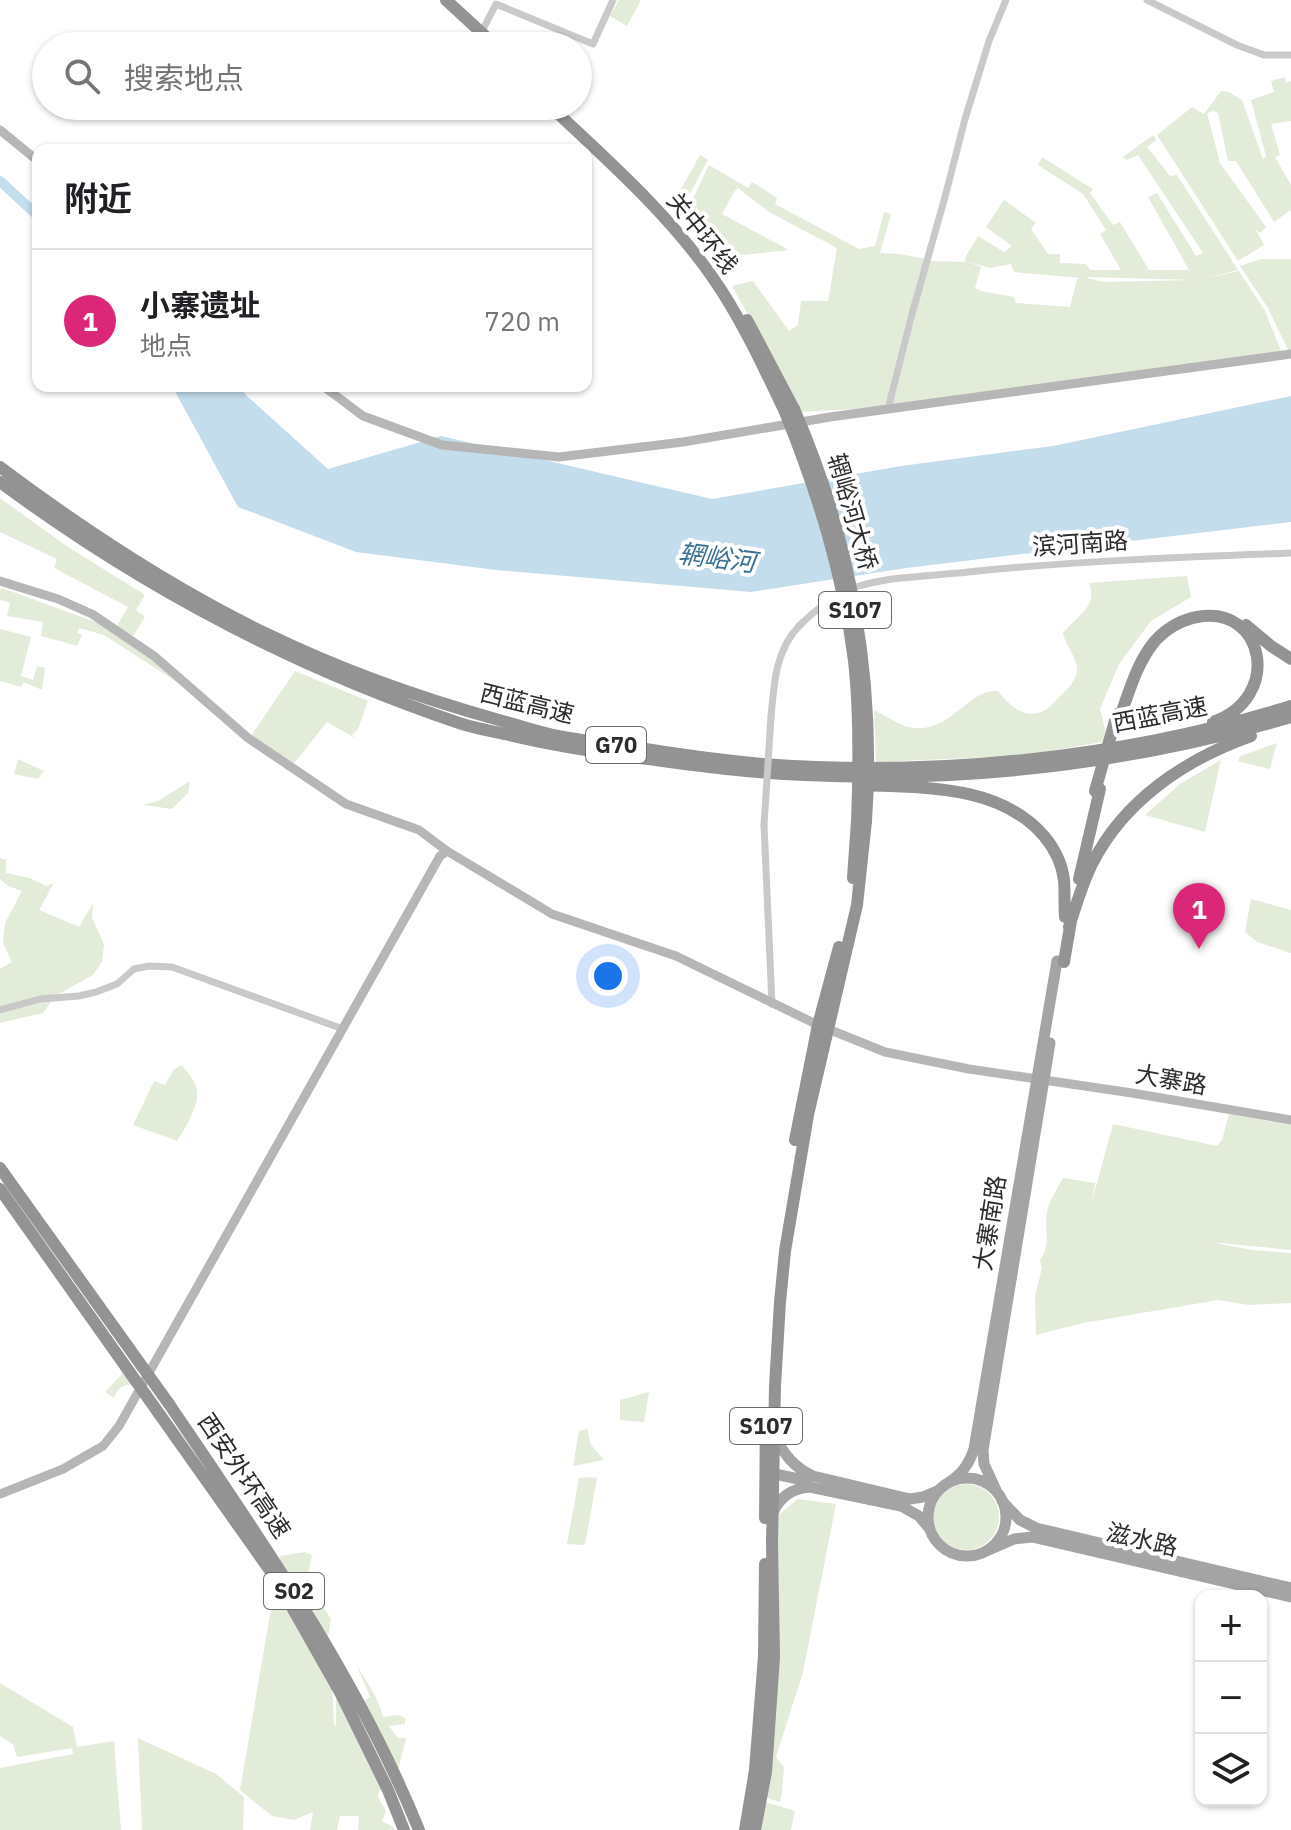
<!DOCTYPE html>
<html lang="zh">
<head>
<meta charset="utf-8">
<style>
	:root { --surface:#fff; --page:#f6f6f6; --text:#202124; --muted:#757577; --line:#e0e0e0; --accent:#db2777 }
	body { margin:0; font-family:"IBM Plex Sans","Noto Sans SC",sans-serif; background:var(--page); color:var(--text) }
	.controls { position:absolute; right:24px; bottom:24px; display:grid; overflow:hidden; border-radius:16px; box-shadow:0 2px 6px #0004 }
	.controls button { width:72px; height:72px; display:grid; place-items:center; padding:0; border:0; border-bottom:2px solid var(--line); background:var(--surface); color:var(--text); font:40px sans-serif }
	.you { position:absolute; left:608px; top:976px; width:28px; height:28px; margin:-20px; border:6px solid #fff; border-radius:50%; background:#1a73e8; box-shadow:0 0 0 12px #1a73e833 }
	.badge { display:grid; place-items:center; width:52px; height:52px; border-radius:50%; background:var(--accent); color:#fff; font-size:26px; font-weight:700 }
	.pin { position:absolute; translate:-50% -66px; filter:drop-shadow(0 2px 4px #0008) }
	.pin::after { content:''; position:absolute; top:42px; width:28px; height:24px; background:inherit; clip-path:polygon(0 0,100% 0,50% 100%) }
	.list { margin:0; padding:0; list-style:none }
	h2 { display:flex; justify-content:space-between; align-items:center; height:104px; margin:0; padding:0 32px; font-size:34px }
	h2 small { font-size:26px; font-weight:400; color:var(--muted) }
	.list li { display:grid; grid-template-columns:52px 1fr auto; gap:24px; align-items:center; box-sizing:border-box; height:144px; padding:0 32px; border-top:2px solid var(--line) }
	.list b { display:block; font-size:30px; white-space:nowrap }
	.list p { margin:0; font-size:26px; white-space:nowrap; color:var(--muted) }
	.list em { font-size:26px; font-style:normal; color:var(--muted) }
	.icon { flex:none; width:44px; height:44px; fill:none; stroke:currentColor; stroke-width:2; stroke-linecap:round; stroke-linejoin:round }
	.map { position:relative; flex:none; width:1291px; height:1830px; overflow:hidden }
	.search { position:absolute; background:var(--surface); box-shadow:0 2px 6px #0004; left:32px; top:32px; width:560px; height:88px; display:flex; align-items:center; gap:20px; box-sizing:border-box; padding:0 28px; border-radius:44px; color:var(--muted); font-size:30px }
	.panel { position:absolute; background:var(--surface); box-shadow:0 2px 6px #0004; left:32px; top:144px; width:560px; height:248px; border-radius:16px }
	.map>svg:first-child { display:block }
</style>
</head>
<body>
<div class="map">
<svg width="1291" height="1830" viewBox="0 0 1291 1830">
	<rect width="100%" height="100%" fill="#fff"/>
	<!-- green -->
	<path fill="#e3ebd9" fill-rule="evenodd" d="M619,0h22l-14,26 -17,-10z
		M1285,77l1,6 5,-2v40l-20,3 9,31 -5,2 16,28v25l-17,12 -38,-61h-8l-10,-48 -5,-2 -6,2 13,50 46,64 -6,6 -5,-5 9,17 -26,16 -81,-126 35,-28 12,7 17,-23 8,1 13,8 21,59 3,-3 -15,-56 23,-8 -3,-11z
		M1153,135l3,5 -9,7 23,29 7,-1 61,95 -36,9 37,-8 26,40 18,45 -391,51 37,-146 36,1 1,-6 12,-20 26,16 8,-6 -26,-19 18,-27 32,23 -5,6 17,25h12v9l26,1 4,6h31l-21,-36 6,-4 -23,-36 -45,-29 4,-8 51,32 -3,4 23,32 7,-3 29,48h40l-41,-73 9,-4 39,63 7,-3 -65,-98 -11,5 -4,-3zM968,262l22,6 21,-4 3,8 66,6 -3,1 -7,28 -54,-4 -2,-6 -33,-6 -6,-3 6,-21zM1087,278l1,-1 107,3 -92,2z
		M700,155l8,5 -28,52 -9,-5z
		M709,165l39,23 4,-6 25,16 -2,6 84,45 16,-3 9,-34 7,2 -11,39 19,1 28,5 -39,148 -86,5 -70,-126 21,-5 36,50 9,-6 3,-24h27l9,-53 -68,-36 -31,-24 -4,4 -12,22 67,36 -76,8 -30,-38z
		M1261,259h30v97l-23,-48 -28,-42z
		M0,498l65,47 80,50 -9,15 9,7 -12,19 -16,-10 11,-19 -74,-39 3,-9 -57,-27z
		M1187,576l4,21 -40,24 -32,43 -19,45 8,32 -87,15 -145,6 -2,-52c12,6 26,16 40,18 36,5 56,-40 84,-37 10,13 25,28 43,21 8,-3 14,-11 20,-17 7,-6 17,-17 16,-27 -1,-12 -12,-23 -14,-35 11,-15 36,-26 26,-50z
		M2,588l96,35 46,28 36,33 -76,-49 -25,-7 -2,5 5,2 -5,11 -36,-10 2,-14 -36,-6 3,-13 -10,-3v-10z
		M0,629l31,8 -10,39 12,4 4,-14 8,2 -3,22 -18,-8 -3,5 -21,-6z
		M295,671l73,30 -10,28 -6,6 5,4 -30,-17 -39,49 -39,-32z
		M1277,743l-7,26 -32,-8 2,-5z
		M18,759l26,12 -6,8 -24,-5z
		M1221,760l-16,72 -60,-17 35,-31z
		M190,781l-2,12 -16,16 -29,-4 15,-4z
		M0,858l6,2v13l24,5 16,8 8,-3 -15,27 40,17 14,-24 -1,15 12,26 -2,18 -9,13 -38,21 -12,17 -43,10v-54l12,-7 -9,-19 2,-20 17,-32 -14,-5 -8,-7z
		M1251,899l40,11v43l-34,-11 -12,-10z
		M182,1065c5,7 12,14 14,22 6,14 -11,42 -19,54l-44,-16 21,-44 11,4 9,-16z
		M1229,1114l62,11v125l-81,-8 42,8 39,3v50l-42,2 -31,-5 -135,23 -47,12 -1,-39 7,-28 -2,-8c12,-14 3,-35 8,-52 3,-10 10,-21 15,-30l32,5 -3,18 21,-77 104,22 5,-6z
		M120,1366l13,19c-11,-1 -15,4 -19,13l-9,-6 17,-18z
		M649,1392l-5,30 -24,-2v-20z
		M587,1429l4,16 13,15 -31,6 6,-35z
		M589,1477l8,1 -12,67 -18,-1 12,-66z
		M933 1517a33 33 0 1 1 66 0a33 33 0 1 1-66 0Z
		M798,1499l38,5 -33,168 -27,85 8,10 -2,25 -2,10 -18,-6 15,-280z
		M305,1552l7,3 -7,34 12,9 14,21 -3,17 -17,9 21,37 2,44 2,-2v-35l13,21 21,-13 -14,-33c10,17 23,34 27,53l15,-2 7,3v6l-16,2 9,12h8l-11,45 -16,8 -1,6 8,14 -4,10 11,6 1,3h-36l1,-14h-19l-3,14h-27l3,-18 -19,8 -22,-4 -32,-26 40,-234z
		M0,1683l73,44 4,20 37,-6 7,89h-121v-62l73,-14 -1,-6 -55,9 -4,-13 -13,-8z
		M138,1738l78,36 28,23 -1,33h-101z
		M761,1801l34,10 -4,19h-35z"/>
	<!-- water -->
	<path fill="#c4ddec" d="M172,386h68l7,10 81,73 113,-33 271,63 189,-33 152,-20 238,-50v126l-385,46 -155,24 -255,-22 -140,-18 -118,-45z"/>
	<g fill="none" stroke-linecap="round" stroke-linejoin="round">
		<!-- river -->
		<path stroke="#c4ddec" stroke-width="10" d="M0,181l38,35"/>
		<!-- street -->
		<path stroke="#c9c9c9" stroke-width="7" d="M1147,0l90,45 27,10h27
			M481,33l15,-29 97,40 20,-44
			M888,409l24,-95 33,-117 20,-78 24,-78 17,-41
			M771,717c3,-32 4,-66 28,-91 16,-16 39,-34 60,-40 34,-10 75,-10 109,-14 107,-11 215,-15 323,-19
			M764,825l8,179
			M0,1010l40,-11 39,-3 17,-4 21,-8 17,-15 15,-3 23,1 171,62"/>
		<!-- secondary -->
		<path stroke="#b6b6b6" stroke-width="9" d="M0,130l38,31
			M323,386l40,30 79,29 117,12 124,-15 147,-25 461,-63
			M0,581l58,18 34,15 62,42 94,82 98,66 73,26 28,21 105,63 124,42 142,69 67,27 84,17 163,24 159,27
			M0,1494l63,-25 40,-23 16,-20 321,-570 7,-5"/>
		<!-- primary -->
		<path stroke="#a4a4a4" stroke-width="11" d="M774,1435c10,19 19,32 39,41l97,23 13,-2 14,-6
			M766,1472l37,8 7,7
			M928 1517a39 39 0 1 1 78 0a39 39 0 1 1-78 0Z
			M948,1483c14,-9 21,-19 26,-34l83,-488
			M996,1490l-12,-26 -1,-14 67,-407
			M1002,1501l18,19 16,8 255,60
			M773,1513c6,-16 20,-25 37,-26l91,19 18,10 10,12
			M984,1552l30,-13 18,-2 259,60"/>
		<!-- highway -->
		<path stroke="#939393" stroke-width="12" d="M446,0l50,46
			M550,106c57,54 118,107 163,172 28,40 51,90 72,134
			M747,320l47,89
			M0,467c84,63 172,121 267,167 74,36 153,64 232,86 19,5 39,12 59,16 25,5 50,8 75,11 42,7 86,13 129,17 174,13 362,-6 529,-58
			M0,482c140,104 293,185 459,241 15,5 31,8 46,11 45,11 90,18 135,24 54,7 109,15 164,17 164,8 329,-12 487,-58
			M1246,625l25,21 20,13
			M1121,714c9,-25 17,-53 34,-73 11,-12 26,-21 42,-24 68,-13 86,81 16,105
			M860,785c63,3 139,-1 184,51 10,12 18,28 20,44 1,12 0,25 1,37
			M853,878l4,-57
			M1079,879l21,-90
			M1069,927c7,-21 13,-43 23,-63 32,-64 94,-105 159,-128
			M1064,962l7,-41
			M795,1140l23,-115 21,-78
			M169,1404c92,136 188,273 250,426
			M160,1415l116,164 65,115 47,96 16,40
			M765,1518l1,-102
			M745,1830l10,-60 9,-114 1,-92
			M755,1830l11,-58 8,-115 -2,-114 3,-157 5,-84 5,-51 23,-136 49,-210 9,-84"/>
		<!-- street-bridge -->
		<path stroke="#c9c9c9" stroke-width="7" d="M764,825l7,-108"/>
		<!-- highway-bridge -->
		<path stroke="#939393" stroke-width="12" d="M794,409c57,130 82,270 72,412
			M785,412c33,82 58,162 69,249 6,53 5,107 3,160
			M1095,791l22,-77
			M0,1168l169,236
			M0,1189l160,226"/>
	</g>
	<g text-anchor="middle" stroke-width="8" stroke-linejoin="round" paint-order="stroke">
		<!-- shield labels -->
		<g fill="#fff" stroke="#6b6b6b" stroke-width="2">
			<rect x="819" y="592" width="72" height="36" rx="6"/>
			<rect x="586" y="727" width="60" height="36" rx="6"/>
			<rect x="730" y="1408" width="72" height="36" rx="6"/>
			<rect x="264" y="1573" width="60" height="36" rx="6"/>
		</g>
		<g font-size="22" font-weight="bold" fill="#2c2c2c">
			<text x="855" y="618">S107</text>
			<text x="616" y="753">G70</text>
			<text x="766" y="1434">S107</text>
			<text x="294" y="1599">S02</text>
		</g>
		<!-- street labels -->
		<g font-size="24" fill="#2c2c2c" stroke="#fff">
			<text transform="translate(702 233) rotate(51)" y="8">关中环线</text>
			<text transform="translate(852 512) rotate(74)" y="8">辋峪河大桥</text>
			<text transform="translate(1080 544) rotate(-4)" y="8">滨河南路</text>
			<text transform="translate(527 704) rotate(14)" y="8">西蓝高速</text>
			<text transform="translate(1160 715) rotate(-11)" y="8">西蓝高速</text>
			<text transform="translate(1171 1080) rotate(10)" y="8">大寨路</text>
			<text transform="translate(990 1223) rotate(-81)" y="8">大寨南路</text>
			<text transform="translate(244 1476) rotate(56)" y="8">西安外环高速</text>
			<text transform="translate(1142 1540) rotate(13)" y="8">滋水路</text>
		</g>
		<!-- water labels -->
		<g font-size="26" font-style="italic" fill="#387091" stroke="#fff">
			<text transform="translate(717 558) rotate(7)" y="9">辋峪河</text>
		</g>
	</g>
</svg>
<div class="controls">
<button>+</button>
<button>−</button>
<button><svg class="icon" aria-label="layers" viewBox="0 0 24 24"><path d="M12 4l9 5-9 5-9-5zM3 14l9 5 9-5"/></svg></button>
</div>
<div class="you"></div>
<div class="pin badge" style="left:1199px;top:949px">1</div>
<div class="search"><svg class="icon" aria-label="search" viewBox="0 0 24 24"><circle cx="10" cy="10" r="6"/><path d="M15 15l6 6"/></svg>搜索地点</div>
<section class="panel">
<h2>附近<small></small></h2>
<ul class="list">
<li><span class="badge">1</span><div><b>小寨遗址</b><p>地点</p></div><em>720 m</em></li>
</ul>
</section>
</div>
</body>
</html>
